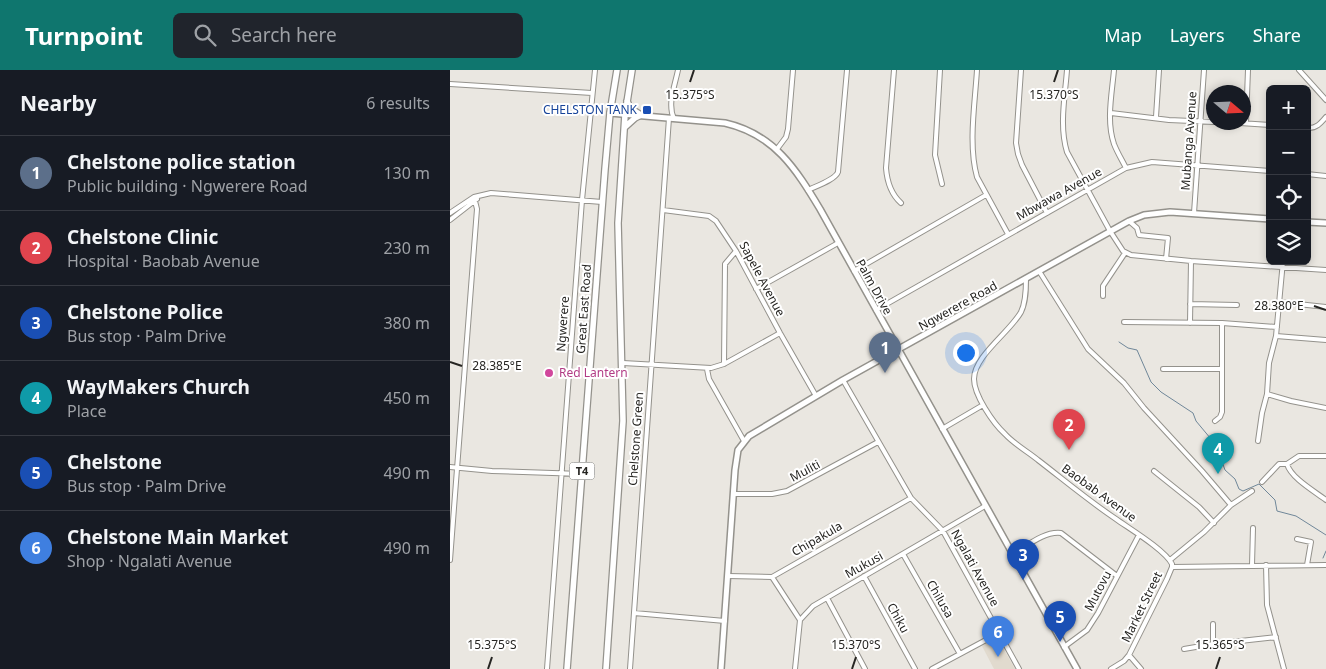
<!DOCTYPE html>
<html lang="en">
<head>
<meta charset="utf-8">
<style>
	:root { --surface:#171b24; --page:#20242c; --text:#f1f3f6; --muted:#9ea1a6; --line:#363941; --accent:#0f766e }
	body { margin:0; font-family:"Noto Sans",sans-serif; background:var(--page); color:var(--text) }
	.controls { position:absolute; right:15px; top:15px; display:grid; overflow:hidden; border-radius:8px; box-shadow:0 2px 8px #0003 }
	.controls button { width:45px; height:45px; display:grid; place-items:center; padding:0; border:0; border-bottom:1px solid var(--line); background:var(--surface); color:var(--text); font:25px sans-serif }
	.compass { position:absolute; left:756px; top:15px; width:45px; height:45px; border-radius:50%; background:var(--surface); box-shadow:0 2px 8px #0003; rotate:109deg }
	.you { position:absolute; left:515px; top:282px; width:18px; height:18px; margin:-12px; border:4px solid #fff; border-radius:50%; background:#1a73e8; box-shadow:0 0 0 8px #1a73e833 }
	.badge { display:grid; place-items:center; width:32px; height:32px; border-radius:50%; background:var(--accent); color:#fff; font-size:16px; font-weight:700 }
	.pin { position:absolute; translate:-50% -41px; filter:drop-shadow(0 1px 2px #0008) }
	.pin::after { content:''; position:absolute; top:26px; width:18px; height:15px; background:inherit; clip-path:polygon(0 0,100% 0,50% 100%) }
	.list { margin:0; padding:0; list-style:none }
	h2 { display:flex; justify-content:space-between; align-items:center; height:65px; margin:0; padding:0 20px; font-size:21px }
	h2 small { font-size:16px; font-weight:400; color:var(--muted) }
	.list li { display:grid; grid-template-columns:32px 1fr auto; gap:15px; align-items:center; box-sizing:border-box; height:75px; padding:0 20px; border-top:1px solid var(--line) }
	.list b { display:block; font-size:19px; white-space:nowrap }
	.list p { margin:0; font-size:16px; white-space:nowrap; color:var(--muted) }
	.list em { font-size:16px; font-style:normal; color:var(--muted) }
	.icon { flex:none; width:28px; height:28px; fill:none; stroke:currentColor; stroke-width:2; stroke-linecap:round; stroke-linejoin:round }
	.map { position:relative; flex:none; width:876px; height:599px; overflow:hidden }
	header { display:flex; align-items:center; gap:30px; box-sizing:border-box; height:70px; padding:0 25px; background:var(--accent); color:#fff }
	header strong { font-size:24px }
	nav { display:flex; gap:28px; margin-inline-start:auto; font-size:18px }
	.search { width:350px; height:45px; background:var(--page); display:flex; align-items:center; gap:12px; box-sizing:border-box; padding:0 18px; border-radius:8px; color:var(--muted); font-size:19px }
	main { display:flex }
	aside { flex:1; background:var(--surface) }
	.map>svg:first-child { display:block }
</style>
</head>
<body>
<header>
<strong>Turnpoint</strong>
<div class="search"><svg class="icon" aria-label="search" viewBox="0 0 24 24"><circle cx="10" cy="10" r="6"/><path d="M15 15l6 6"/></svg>Search here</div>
<nav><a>Map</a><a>Layers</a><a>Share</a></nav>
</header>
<main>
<aside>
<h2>Nearby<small>6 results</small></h2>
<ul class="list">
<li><span class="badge" style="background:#5c6f8a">1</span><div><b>Chelstone police station</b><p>Public building · Ngwerere Road</p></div><em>130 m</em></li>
<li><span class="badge" style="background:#e0444e">2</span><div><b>Chelstone Clinic</b><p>Hospital · Baobab Avenue</p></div><em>230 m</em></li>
<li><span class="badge" style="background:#1a4fb4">3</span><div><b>Chelstone Police</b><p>Bus stop · Palm Drive</p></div><em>380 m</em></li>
<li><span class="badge" style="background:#0f9aa8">4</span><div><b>WayMakers Church</b><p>Place</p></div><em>450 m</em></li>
<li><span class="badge" style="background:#1a4fb4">5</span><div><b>Chelstone</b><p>Bus stop · Palm Drive</p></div><em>490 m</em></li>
<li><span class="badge" style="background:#3f7fe0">6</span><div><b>Chelstone Main Market</b><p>Shop · Ngalati Avenue</p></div><em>490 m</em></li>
</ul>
</aside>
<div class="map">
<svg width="876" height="599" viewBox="0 0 876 599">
	<rect width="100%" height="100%" fill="#eae7e1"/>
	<!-- built -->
	<path fill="#e1dace" d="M547,567l18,32h-21l-12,-23z"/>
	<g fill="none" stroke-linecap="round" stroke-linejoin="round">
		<!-- stream -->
		<path stroke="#708799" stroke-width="1" d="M669,272l9,6 9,2 14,32 10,10 32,21 3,8 20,24 9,25 10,9 4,10 4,2 16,-7 16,16 2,11 19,5 30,19
			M873,488l3,-7"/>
		<defs>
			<path id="street" d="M444,0l-8,98c1,13 5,26 15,35
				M490,0l-5,85 7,29
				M527,0c-2,33 -9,75 0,107l31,57
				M571,0l-5,73 2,11 4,11 25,48
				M617,0c-2,27 -8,56 0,82l43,79 13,20 8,4 60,6 135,9
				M664,0c-2,23 -8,51 0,74 3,8 8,16 12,24
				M849,0l27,30
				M0,14l142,9
				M661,43l58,7 45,2
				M706,47l3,-47
				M224,49c-7,-15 1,-34 4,-49
				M775,52l45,3
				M796,53l2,-53
				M857,58c9,1 14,-5 19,-11
				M327,79l9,-12 2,-8 5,-59
				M857,104l19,2
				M358,120c8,-4 27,-10 30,-18l9,-102
				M213,140l46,6 7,5 20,30 44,82 36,63
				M0,143l24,-16 17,-4 111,9
				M744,143l10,-143
				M0,150l27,-21
				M679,151l8,7 2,7 29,3 -2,21
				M833,191l-7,75 50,4
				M404,201l132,-76
				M589,201l49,78 36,34 20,25 58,63 29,34
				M576,209c0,10 0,23 -5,33 -11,20 -47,44 -47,67 0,16 19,44 31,55 9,10 22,17 33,26 26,20 51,41 78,59 14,10 49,31 56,45v3l-5,12 -38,76 -5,6 -13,8
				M306,219l82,-46
				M653,226v-10l22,-33
				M829,232l47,5
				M740,234l47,1
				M426,240l250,-142 26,-6 118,9
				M674,252l98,1 55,4
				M740,253l1,-62
				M173,293l88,5 13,-4 56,-31
				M274,294l1,-100 11,-13
				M257,299l2,10 35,62
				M713,299h59
				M393,310l68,118 32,33 76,138
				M817,324l24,7 35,7
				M765,351l5,-4 2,-5v-89
				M492,359l41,-24
				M808,371l4,-28 5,-19 2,-31 7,-27
				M837,394c4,14 27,27 39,36
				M0,397l42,4 90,3
				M704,401l45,36 15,16
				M812,412l17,-18h8l12,-8h27
				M284,424h38l15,-3 91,-49
				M847,469l14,3 -4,23
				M453,484l57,100
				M563,484c14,-8 31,-23 48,-21l56,43
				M0,490l27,-351 -3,-12
				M720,490l34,-28 27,-27 21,-14
				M802,495l1,-37
				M816,495l1,40 17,64
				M722,497l154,-2
				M278,506l44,1 139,-79
				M414,506l51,93
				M322,507l28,43
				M377,528l38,71
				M184,543l91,8
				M763,554v20
				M614,577l23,-17 11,-17 41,-78
				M734,579l29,-5 63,-7
				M679,585l12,14
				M97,599l35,-469 13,-130
				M180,599l39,-551
				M345,599l5,-49 13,-14 172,-100
				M482,599l67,-36"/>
			<path id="secondary" d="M160,43l115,10c49,11 71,46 95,86l257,460
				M857,152l19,1
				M271,599l14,-199 3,-20 11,-14 94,-56 286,-159 15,-6 26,-3 100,7"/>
			<path id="primary" d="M177,31l3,7 11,7
				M175,57l10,-9 6,-3
				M117,599l38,-500 5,-56 7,-43
				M156,599l17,-248 -5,-198 7,-108 7,-45"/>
		</defs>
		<!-- street casing -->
		<use href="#street" stroke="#94928c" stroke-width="6"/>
		<!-- secondary casing -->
		<use href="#secondary" stroke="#94928c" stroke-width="8"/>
		<!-- primary casing -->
		<use href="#primary" stroke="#94928c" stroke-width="8"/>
		<!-- street -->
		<use href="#street" stroke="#fff" stroke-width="4"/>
		<!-- secondary -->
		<use href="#secondary" stroke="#fff" stroke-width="5"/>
		<!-- primary -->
		<use href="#primary" stroke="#fff" stroke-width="5.5"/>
	</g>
	<!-- ticks -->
	<path fill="none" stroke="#262522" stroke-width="2" d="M240,12l4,-12M604,12l4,-12M864,236l12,4M0,292l12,4M38,599l4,-12M402,599l4,-12M766,599l4,-12"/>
	<!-- markers -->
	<rect fill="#1a4fb4" stroke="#fff" stroke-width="2" x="192" y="35" width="10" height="10" rx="2.5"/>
	<circle fill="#d1479c" stroke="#fff" stroke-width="2" cx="99" cy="303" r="5"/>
	<g text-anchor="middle" stroke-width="4" stroke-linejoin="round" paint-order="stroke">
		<!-- shield labels -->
		<rect fill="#fff" stroke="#676664" stroke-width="1" x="119.5" y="392.5" width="25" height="17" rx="4"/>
		<g font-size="11" font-weight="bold" fill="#262522">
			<text x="132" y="405">T4</text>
		</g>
		<!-- transit labels -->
		<g font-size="12" fill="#164399" stroke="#fff" text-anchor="end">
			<text x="187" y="44">CHELSTON TANK</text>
		</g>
		<!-- street labels -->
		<g font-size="12" fill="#262522" stroke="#fff">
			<text transform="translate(739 71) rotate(-86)" y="4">Mubanga Avenue</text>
			<text transform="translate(609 124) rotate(-29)" y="4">Mbwawa Avenue</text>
			<text transform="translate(312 209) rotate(62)" y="4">Sapele Avenue</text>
			<text transform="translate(424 217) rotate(61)" y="4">Palm Drive</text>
			<text transform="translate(508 236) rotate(-29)" y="4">Ngwerere Road</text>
			<text transform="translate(134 239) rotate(-86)" y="4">Great East Road</text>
			<text transform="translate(113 254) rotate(-86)" y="4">Ngwerere</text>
			<text transform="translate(186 369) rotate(-86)" y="4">Chelstone Green</text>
			<text transform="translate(355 401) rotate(-28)" y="4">Muliti</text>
			<text transform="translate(649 423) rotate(36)" y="4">Baobab Avenue</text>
			<text transform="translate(367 469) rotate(-30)" y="4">Chipakula</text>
			<text transform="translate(414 495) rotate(-29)" y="4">Mukusi</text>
			<text transform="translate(525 498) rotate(61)" y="4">Ngalati Avenue</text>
			<text transform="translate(648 521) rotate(-62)" y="4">Mutovu</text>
			<text transform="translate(490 529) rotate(60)" y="4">Chilusa</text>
			<text transform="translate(692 537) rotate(-64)" y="4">Market Street</text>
			<text transform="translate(448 548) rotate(61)" y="4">Chiku</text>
		</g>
		<!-- hotel labels -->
		<g font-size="12" fill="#b23c85" stroke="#fff" text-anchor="start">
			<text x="109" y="307">Red Lantern</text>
		</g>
	</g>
	<g font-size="12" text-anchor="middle" fill="#262522" stroke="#fff" stroke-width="4" stroke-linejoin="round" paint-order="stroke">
		<text x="240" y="29">15.375°S</text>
		<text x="604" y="29">15.370°S</text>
		<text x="829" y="240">28.380°E</text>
		<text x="47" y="300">28.385°E</text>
		<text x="42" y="579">15.375°S</text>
		<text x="406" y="579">15.370°S</text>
		<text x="770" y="579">15.365°S</text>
	</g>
</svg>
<div class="controls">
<button>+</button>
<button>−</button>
<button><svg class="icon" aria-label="locate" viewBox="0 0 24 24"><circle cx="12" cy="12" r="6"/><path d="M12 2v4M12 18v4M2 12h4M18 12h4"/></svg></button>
<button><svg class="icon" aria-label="layers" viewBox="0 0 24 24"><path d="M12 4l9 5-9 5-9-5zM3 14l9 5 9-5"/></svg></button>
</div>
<svg class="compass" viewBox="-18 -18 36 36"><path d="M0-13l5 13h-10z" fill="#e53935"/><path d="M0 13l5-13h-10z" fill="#9ea1a6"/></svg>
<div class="you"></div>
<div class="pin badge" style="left:435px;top:303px;background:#5c6f8a">1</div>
<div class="pin badge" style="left:619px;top:380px;background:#e0444e">2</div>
<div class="pin badge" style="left:573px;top:510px;background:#1a4fb4">3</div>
<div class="pin badge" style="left:768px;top:404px;background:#0f9aa8">4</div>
<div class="pin badge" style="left:610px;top:572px;background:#1a4fb4">5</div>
<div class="pin badge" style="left:548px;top:587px;background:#3f7fe0">6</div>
</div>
</main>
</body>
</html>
